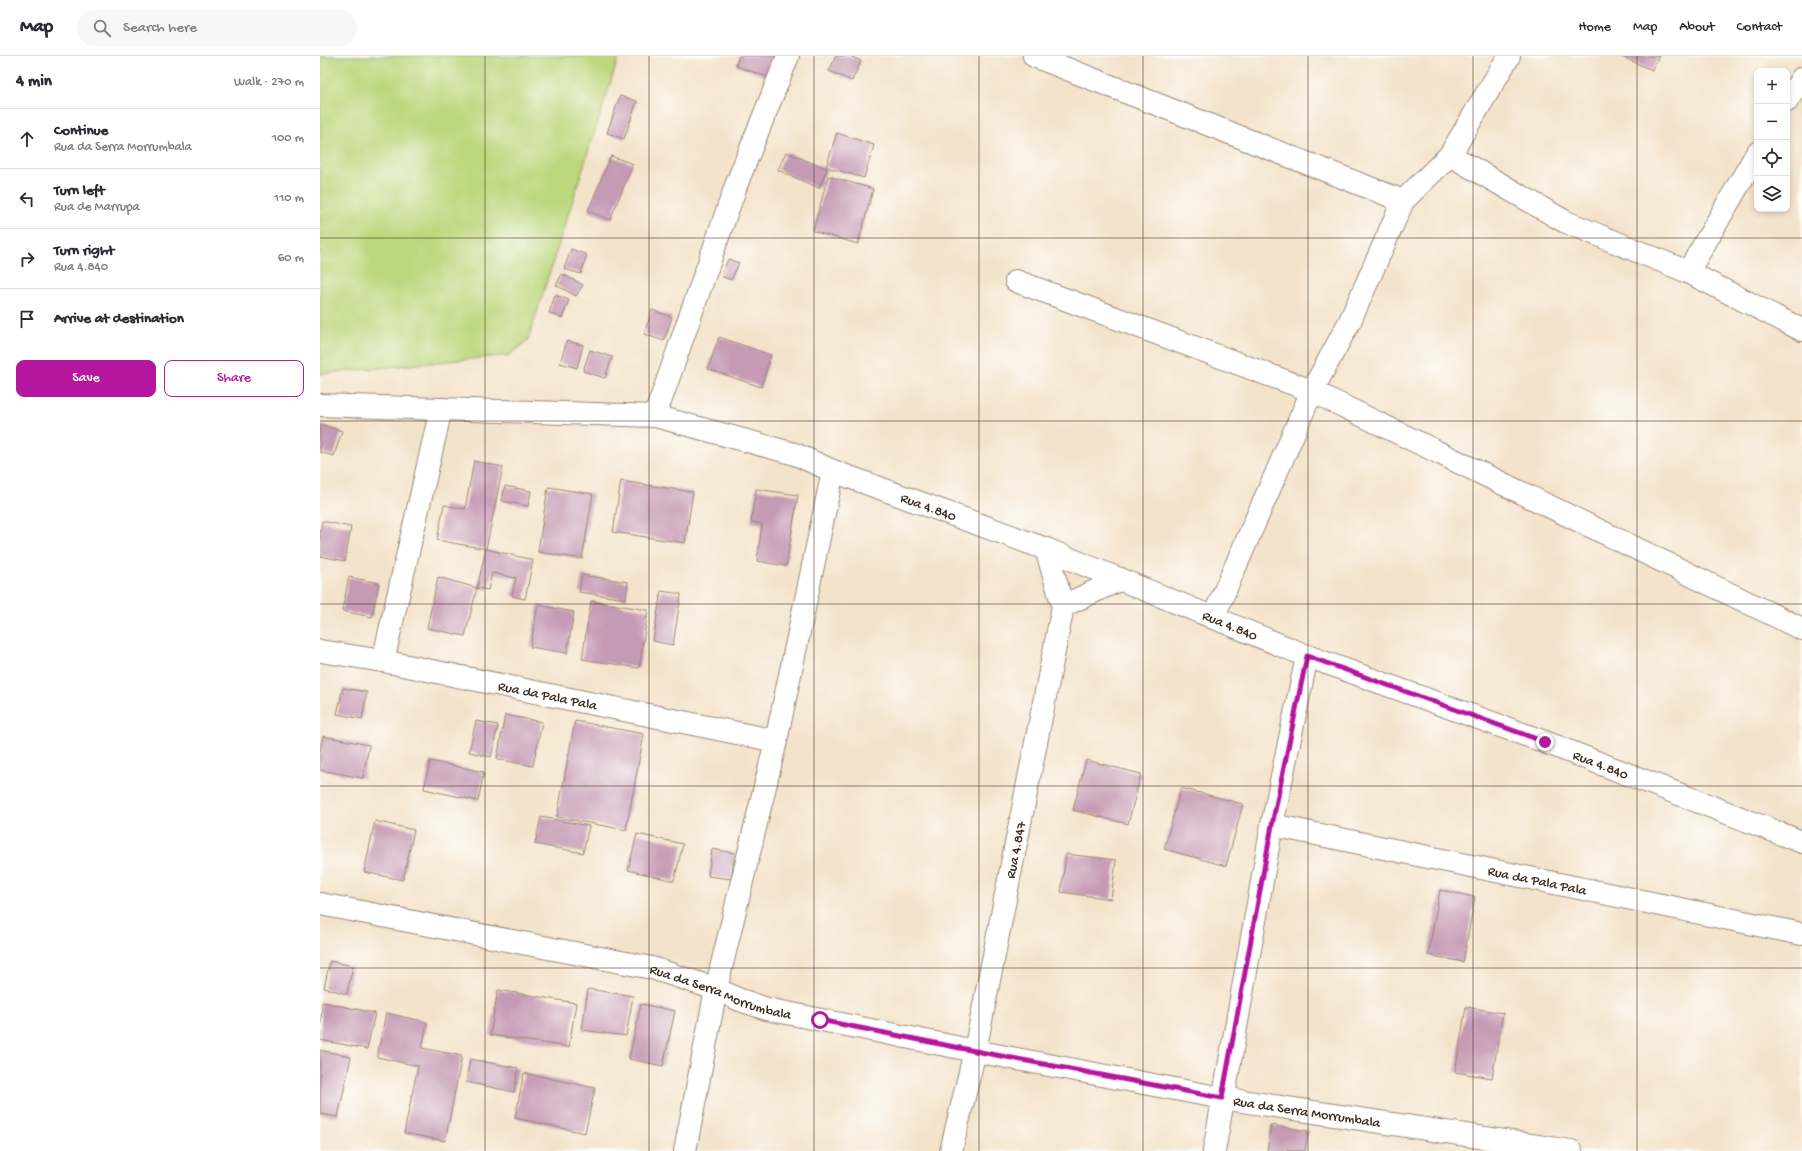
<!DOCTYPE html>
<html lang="en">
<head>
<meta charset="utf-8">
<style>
	:root { --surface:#fff; --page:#f7f7f7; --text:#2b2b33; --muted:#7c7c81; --line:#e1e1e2; --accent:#b5179e }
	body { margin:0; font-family:"Gochi Hand",sans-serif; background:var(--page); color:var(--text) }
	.controls { position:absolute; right:12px; top:12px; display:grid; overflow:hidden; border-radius:8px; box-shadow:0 2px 6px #0003 }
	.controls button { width:36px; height:36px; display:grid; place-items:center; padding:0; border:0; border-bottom:1px solid var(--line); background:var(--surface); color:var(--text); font:20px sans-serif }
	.stop { position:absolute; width:12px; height:12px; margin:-9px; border:3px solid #b5179e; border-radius:50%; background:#fff }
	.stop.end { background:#b5179e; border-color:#fff; box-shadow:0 1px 4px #0008 }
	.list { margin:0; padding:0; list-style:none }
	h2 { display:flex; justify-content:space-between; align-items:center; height:52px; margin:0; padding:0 16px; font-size:17px }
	h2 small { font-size:13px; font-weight:400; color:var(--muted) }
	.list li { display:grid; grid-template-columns:26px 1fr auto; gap:12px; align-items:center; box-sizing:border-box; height:60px; padding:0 16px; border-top:1px solid var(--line) }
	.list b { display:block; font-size:15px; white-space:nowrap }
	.list p { margin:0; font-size:13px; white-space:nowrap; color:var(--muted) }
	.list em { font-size:13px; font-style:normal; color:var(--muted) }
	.actions { display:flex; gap:8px; padding:12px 16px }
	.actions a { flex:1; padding:9px 0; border:1px solid var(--accent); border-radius:8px; text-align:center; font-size:14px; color:var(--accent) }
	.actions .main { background:var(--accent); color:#fff }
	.icon { flex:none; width:22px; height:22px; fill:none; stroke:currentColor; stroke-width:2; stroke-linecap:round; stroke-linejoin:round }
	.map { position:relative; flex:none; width:1482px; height:1095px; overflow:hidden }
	header { display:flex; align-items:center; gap:24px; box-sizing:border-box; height:56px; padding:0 20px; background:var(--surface); border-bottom:1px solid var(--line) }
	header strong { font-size:19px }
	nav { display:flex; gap:22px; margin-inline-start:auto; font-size:14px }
	.search { width:280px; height:36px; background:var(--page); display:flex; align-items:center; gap:10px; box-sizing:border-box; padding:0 14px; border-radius:22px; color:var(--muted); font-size:15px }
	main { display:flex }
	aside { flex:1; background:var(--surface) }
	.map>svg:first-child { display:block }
</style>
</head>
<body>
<header>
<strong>Map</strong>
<div class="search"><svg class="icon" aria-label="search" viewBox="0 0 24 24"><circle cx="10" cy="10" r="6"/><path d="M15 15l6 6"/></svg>Search here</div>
<nav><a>Home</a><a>Map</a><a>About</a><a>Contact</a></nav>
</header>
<main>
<aside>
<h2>4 min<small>Walk · 270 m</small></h2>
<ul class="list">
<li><svg class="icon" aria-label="ahead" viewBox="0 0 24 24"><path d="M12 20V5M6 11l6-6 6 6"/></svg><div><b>Continue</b><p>Rua da Serra Morrumbala</p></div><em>100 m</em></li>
<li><svg class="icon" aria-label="left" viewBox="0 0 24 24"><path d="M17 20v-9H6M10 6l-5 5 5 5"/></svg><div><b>Turn left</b><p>Rua de Marrupa</p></div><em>110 m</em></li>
<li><svg class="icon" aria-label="right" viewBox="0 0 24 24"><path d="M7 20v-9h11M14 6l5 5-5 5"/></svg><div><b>Turn right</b><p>Rua 4.840</p></div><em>60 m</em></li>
<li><svg class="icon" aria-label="arrive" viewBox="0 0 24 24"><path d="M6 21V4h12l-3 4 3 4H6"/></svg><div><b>Arrive at destination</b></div></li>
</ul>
<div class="actions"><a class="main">Save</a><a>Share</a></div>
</aside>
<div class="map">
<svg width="1482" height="1095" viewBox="0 0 1482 1095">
	<rect width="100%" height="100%" fill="#fdfcf7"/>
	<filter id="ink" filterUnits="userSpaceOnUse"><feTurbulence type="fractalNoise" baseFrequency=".025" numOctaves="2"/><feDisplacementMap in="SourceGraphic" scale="8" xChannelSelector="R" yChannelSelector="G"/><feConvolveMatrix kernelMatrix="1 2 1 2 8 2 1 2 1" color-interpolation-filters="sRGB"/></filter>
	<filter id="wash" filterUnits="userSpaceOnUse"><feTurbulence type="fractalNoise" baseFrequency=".012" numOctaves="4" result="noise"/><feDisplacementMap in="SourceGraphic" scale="16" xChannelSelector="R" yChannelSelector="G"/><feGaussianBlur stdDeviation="0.9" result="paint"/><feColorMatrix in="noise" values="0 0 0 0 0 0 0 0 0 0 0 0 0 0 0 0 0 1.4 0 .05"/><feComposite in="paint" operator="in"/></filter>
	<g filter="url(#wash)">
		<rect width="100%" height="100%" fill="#f4e3cb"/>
		<!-- green -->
		<path fill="#bcd77c" stroke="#7c804d" d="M0,0h299l-91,284 -19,15 -189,19z"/>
		<g id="blocks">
			<!-- building -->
			<path fill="#c59ab4" d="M419,0h37l-8,21 -32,-11z
				M516,0h14l11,5 -9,20 -23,-10z
				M1300,0h39l-7,14z
				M300,40l17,5 -13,38 -17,-6z
				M517,77l37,12 -10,33 -38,-11z
				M466,96l41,17 -8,19 -41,-18z
				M291,100l22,8 -23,56 -22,-9z
				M508,120l45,13 -15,55 -45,-13z
				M251,193l16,6 -6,19 -17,-5z
				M408,203l11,4 -8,17 -10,-4z
				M242,218l21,11 -7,11 -20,-11z
				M235,239l14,5 -7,18 -13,-5z
				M332,254l20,7 -8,24 -20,-7z
				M399,281l52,18 -10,32 -53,-18z
				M247,285l16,4 -6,23 -17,-5z
				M270,294l22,7 -7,21 -22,-7z
				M0,368l22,7 -8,25 -14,-4z
				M154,405l29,6 -17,82 -49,-9 7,-35 21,4z
				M301,425l72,11 -8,51 -72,-11z
				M185,430l26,5 -3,15 -26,-5z
				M228,431l45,7 -11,65 -44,-7z
				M436,433l42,6 -12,71 -29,-5 5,-37 -11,-2z
				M2,465l29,6 -6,34 -25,-5v-24z
				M166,493l47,11 -8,39 -13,-3 4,-18 -24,-5 -4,17 -11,-2z
				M262,519l46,7 -2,17 -47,-7z
				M29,521l30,6 -7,34 -30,-6z
				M118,521l39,11 -12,48 -38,-8z
				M341,535l20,3 -8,51 -20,-4z
				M271,545l57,9 -9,58 -57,-9z
				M218,549l36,7 -7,41 -37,-6z
				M23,632l24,4 -5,27 -25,-5z
				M185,659l37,7 -9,44 -36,-7z
				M156,665l22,4 -7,32 -22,-5z
				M255,665l69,13 -18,96 -69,-13z
				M3,680l46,9 -6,33 -43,-8v-19z
				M766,704l55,14 -13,50 -55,-14z
				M110,705l54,11 -6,29 -54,-12z
				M861,732l62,16 -17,62 -62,-17z
				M221,761l48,9 -6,27 -48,-9z
				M55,765l39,9 -11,50 -39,-8z
				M317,778l46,10 -9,37 -46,-11z
				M392,793l23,4 -4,26 -23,-3z
				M746,798l50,6 -5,39 -50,-7z
				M1120,834l35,7 -12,65 -35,-7z
				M10,905l23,5 -6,28 -23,-6z
				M268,933l45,7 -7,40 -44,-6z
				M178,934l78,13 -7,44 -79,-12z
				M2,946l53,11 -8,36 -47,-9z
				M321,948l34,7 -12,55 -34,-7z
				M1146,951l37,6 -11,65 -37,-6z
				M66,957l41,9 -5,26 40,8 -17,85 -41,-8 14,-67 -41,-9z
				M0,994l31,7 -13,60 -18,-3z
				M150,1003l48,9 -4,24 -48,-10z
				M204,1017l71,15 -10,45 -70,-15z
				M951,1069l37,6 -3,20h-38z"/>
		</g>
	</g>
	<g filter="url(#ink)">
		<use href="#blocks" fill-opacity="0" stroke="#988674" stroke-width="1"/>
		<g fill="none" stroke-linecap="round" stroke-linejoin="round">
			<defs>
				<g id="street">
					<path d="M714,0l369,145"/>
					<path d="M1467,45l15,-23"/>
					<path d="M1130,99l114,66 124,51 114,58"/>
					<path d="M1368,216l69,-119"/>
					<path d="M696,225l296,110 490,238"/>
					<path id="s1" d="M0,349l335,11 140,38 38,17 213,78 261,107 238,86 257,100"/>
					<path d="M335,360l82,-233 51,-127"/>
					<path d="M743,550l58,-27"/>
					<path d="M893,562l99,-227 38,-70 53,-120 47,-46 59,-99"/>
					<path id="s2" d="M0,595l63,10 393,80"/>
					<path d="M63,605l58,-252"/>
					<path id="s3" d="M952,769l530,109"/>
					<path id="s4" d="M0,848l332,64 64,21 24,11 27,9 208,42 247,47 349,53"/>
					<path d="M365,1095l31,-162 60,-248 57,-270"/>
					<path id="s5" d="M631,1095l24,-100 88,-445 -17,-57"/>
					<path d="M894,1095l58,-326 35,-169"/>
				</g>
			</defs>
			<!-- street casing -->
			<use href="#street" stroke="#988674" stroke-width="24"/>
			<!-- street -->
			<use href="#street" stroke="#fff" stroke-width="22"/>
		</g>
	</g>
	<g fill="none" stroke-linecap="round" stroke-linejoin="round" filter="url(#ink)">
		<!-- route -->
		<path stroke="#b5179e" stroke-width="5" d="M500,964l155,31 247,47 50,-273 35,-169 238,86"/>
	</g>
	<!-- grid -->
	<path fill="none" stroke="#3b2a1e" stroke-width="1" stroke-opacity="0.55" d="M165,0v1095M329,0v1095M494,0v1095M659,0v1095M823,0v1095M988,0v1095M1153,0v1095M1317,0v1095M0,182h1482M0,365h1482M0,548h1482M0,730h1482M0,912h1482"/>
	<g text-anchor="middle" stroke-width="3" stroke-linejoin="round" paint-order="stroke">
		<!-- street labels -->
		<g font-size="14" fill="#3b2a1e" stroke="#fdfcf7">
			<text dy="5" stroke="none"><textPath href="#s1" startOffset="624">Rua 4.840</textPath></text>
			<text dy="5" stroke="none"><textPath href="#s1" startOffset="948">Rua 4.840</textPath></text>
			<text dy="5" stroke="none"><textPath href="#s2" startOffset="232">Rua da Pala Pala</textPath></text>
			<text dy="5" stroke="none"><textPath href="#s1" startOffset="1344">Rua 4.840</textPath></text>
			<text dy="5" stroke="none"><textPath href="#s5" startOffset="308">Rua 4.847</textPath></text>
			<text dy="5" stroke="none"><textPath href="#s3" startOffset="271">Rua da Pala Pala</textPath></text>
			<text dy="5" stroke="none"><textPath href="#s4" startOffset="411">Rua da Serra Morrumbala</textPath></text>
			<text dy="5" stroke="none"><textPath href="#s4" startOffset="1010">Rua da Serra Morrumbala</textPath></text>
		</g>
	</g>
</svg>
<div class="controls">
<button>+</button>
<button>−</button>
<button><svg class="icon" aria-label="locate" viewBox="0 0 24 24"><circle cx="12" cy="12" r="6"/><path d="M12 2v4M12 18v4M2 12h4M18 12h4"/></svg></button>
<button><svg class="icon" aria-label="layers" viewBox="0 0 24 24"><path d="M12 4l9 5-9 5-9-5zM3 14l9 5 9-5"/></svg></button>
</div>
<div class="stop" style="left:500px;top:964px"></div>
<div class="stop end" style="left:1225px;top:686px"></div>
</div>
</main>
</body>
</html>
